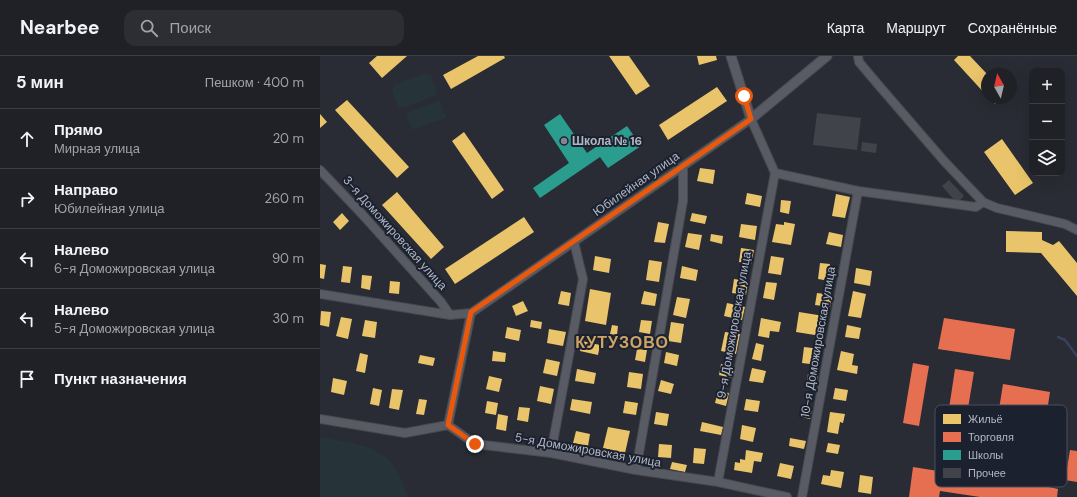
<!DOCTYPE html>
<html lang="ru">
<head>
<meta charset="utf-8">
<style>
	:root { --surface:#1f2127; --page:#2c2e33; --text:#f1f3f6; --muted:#a1a3a7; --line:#3c3e44 }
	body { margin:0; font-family:"DM Sans",sans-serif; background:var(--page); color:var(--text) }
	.controls { position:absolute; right:12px; top:12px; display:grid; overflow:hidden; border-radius:8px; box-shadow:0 4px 16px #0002 }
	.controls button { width:36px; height:36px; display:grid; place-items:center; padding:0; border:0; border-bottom:1px solid var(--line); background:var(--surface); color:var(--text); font:20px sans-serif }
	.compass { position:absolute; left:661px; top:12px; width:36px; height:36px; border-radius:50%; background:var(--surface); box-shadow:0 4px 16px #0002; rotate:352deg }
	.stop { position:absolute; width:12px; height:12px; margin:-9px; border:3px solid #ea580c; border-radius:50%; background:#fff }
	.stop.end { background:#ea580c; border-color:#fff; box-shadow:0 1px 4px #0008 }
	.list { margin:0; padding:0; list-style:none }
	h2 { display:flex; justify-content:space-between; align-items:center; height:52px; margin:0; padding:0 16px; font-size:17px }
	h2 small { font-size:13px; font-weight:400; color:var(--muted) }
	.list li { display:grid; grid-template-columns:26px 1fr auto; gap:12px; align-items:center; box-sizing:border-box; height:60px; padding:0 16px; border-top:1px solid var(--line) }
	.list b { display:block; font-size:15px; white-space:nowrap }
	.list p { margin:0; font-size:13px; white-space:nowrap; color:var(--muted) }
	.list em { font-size:13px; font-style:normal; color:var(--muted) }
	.icon { flex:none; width:22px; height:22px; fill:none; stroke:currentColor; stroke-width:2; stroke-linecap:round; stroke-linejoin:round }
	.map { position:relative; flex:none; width:757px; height:441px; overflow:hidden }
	header { display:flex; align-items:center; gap:24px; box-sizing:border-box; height:56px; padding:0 20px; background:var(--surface); border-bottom:1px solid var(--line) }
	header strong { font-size:19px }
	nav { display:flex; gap:22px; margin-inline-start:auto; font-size:14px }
	.search { width:280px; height:36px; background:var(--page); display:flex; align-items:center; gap:10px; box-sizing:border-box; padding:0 14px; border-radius:12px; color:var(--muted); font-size:15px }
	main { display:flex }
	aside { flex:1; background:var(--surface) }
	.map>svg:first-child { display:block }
</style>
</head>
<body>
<header>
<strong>Nearbee</strong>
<div class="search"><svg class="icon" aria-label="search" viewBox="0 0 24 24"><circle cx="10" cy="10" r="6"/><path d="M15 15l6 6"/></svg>Поиск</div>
<nav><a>Карта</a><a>Маршрут</a><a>Сохранённые</a></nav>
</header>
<main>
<aside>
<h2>5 мин<small>Пешком · 400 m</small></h2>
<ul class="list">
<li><svg class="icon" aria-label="ahead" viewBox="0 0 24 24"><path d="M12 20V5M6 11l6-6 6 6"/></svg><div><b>Прямо</b><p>Мирная улица</p></div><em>20 m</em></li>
<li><svg class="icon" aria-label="right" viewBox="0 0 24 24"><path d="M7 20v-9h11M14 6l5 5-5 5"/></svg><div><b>Направо</b><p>Юбилейная улица</p></div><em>260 m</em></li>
<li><svg class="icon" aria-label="left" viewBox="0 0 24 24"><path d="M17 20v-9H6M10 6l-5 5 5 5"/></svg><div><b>Налево</b><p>6-я Доможировская улица</p></div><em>90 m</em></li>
<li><svg class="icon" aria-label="left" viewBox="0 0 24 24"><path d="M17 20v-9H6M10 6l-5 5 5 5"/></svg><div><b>Налево</b><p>5-я Доможировская улица</p></div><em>30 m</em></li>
<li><svg class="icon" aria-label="arrive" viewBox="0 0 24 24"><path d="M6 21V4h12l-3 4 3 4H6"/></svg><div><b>Пункт назначения</b></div></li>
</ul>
</aside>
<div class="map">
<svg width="757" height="441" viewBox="0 0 757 441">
	<rect width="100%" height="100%" fill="#292c34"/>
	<!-- green -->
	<path fill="#263439" d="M106,17l5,2 6,16 -1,4 -33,13 -5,-1 -6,-17 2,-5z
		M120,44l6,18 -34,12 -6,-17z
		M0,381c24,5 59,7 74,29 6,9 10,21 15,31h-89z"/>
	<!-- homes -->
	<path fill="#e9c46a" d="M57,0h30l-25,22 -13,-15z
		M158,0h26l1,2 -54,31 -8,-14z
		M289,0h20l21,30 -14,9z
		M377,0h19l1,4 -18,5z
		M638,0h12l17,18v22l-33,-36z
		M397,31l10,14 -59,39 -9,-15z
		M669,42h13l-7,6z
		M27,44l62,67 -12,11 -62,-68z
		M0,58l7,8 -7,6z
		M144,76l40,58 -12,9 -40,-58z
		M682,83l31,44 -18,12 -31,-43z
		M380,112l15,2 -2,14 -16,-3z
		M77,136l47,55 -13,12 -49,-54z
		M427,137l15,3 -2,11 -15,-3z
		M516,138l14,3 -5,21 -13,-2z
		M461,144l10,1 -2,13 -9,-2z
		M22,157l7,8 -9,9 -7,-8z
		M372,157l15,3 -2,8 -15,-3z
		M204,161l10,15 -79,52 -10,-15z
		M338,166l11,2 -4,19 -11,-1z
		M464,166l11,2 -4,21 -19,-3 4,-18 8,1z
		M421,168l16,2 -2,14 -16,-3z
		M686,175l36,1v8l11,5 6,-4 18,22v33l-36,-43 -35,-1z
		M509,176l14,3 -2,12 -15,-3z
		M368,177l14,2 -3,15 -14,-3z
		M391,178l12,2 -1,8 -12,-3z
		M421,192l13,2 -3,14 -12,-2z
		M275,200l16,3 -2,14 -16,-3z
		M451,200l13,2 -3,17 -13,-2z
		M329,204l13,2 -3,20 -13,-2z
		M500,207l10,1 -1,7 6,1v6l-10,-1 -1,3 -6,-1z
		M0,208l6,1 -2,14 -4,-1z
		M23,210l9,1 -2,16 -9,-1z
		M362,210l16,4 -2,11 -16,-3z
		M536,212l16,3 -2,15 -16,-3z
		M42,219l10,1 -2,14 -9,-2z
		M414,223l14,2 -2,14 -14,-2z
		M70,225l10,1 -1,12 -10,-1z
		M446,226l11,1 -3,17 -11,-2z
		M270,233l21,4 -5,32 -21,-4z
		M241,235l10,2 -2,13 -11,-2z
		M324,235l13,3 -2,12 -14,-2z
		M533,235l13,3 -5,24 -13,-2z
		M497,237l15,2 -2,12 -15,-2z
		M357,241l13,2 -4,19 -13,-3z
		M203,245l5,10 -12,5 -4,-10z
		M407,247l18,4 -3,13 -18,-4z
		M1,255l10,1 -2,15 -9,-2z
		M479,256l25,4 -3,20 -25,-4z
		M21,261l11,2 -4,20 -12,-3z
		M441,262l20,4 -2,10 -9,-1 -1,7 -11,-2z
		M45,264l12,2 -2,16 -13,-2z
		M211,264l11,2 -1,7 -11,-2z
		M321,264l11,1 -2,13 -11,-2z
		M351,266l13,2 -3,19 -13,-2z
		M292,269l6,1 -1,9 -7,-1z
		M527,269l14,3 -2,11 -14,-2z
		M187,271l14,3 -2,11 -14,-3z
		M229,273l17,3 -3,14 -16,-3z
		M405,276l15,2 -4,20 -15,-3z
		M262,285l18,4 -2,10 -18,-4z
		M436,287l8,2 -3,16 -9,-2z
		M484,291l16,2 -2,16 -16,-2z
		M317,293l10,1 -2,12 -10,-2z
		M173,295l13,2 -1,9 -13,-1z
		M521,295l13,3 -2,11 6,1 -1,8 -20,-4z
		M346,296l13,3 -2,11 -13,-3z
		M40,297l8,2 -3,18 -9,-2z
		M100,299l15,3 -2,8 -15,-3z
		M226,303l14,3 -3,14 -14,-3z
		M401,308l13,3 -2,11 -13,-3z
		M432,312l14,3 -3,12 -14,-2z
		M257,313l19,4 -2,11 -19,-3z
		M309,316l14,2 -2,15 -14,-2z
		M488,318l10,2 -3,12 -9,-2z
		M169,320l13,3 -3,13 -13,-3z
		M13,322l14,3 -3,14 -13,-3z
		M341,324l13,4 -3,10 -13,-3z
		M220,330l14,3 -3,15 -14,-3z
		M53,332l9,2 -3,16 -9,-2z
		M515,332l13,2 -2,11 -13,-2z
		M72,333l11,1 -4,20 -10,-2z
		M398,335l11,2 -3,13 -11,-3z
		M99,343l8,1 -3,15 -8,-1z
		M252,343l20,3 -2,12 -20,-4z
		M426,343l14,2 -2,11 -14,-2z
		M167,345l11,2 -2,12 -11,-2z
		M305,345l13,2 -2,12 -13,-2z
		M199,351l11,1 -2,14 -11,-2z
		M483,351l9,2 -2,10 -9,-2z
		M336,356l13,2 -2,12 -13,-2z
		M510,356l15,2 -2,9 -3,-1 -2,12 -11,-2z
		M178,358l10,2 -2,15 -10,-2z
		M382,366l21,5 -2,8 -21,-4z
		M422,369l14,3 -3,14 -13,-3z
		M288,371l22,4 -5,22 -22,-5z
		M256,375l14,3 -2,12 -15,-3z
		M470,382l16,3 -2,8 -15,-3z
		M508,387l12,2 -2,9 -12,-2z
		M339,388l13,1 -1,13 -13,-1z
		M374,392l12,1 -2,15 -11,-1z
		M426,394l17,3 -2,9 -7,-1 -2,12 -18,-3 1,-8 5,1v-4l5,1z
		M352,406l15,3 -2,7 -15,-3z
		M460,407l14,3 -3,13 -14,-3z
		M511,414l13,2 -3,16 -20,-4 2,-9 7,1z
		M540,419l13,2 -2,17 -13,-2z"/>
	<!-- shops -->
	<path fill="#e76f51" d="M624,262l71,11 -5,31 -72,-11z
		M593,307l16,3 -10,60 -16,-3z
		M635,313l19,3 -13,79 -18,-3z
		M683,328l47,8 -6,39 14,2 -9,54 9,2 -1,8h-77l-40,-6 -1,6h-30l4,-30 75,12z
		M750,394l7,1v31l-12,-2z"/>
	<!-- schools -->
	<path fill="#2a9d8f" d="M240,58l27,39 40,-27 14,20 -33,22 -8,-11 -60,41 -7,-10 36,-25 -25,-38z"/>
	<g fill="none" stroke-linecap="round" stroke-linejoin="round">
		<!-- stream -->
		<path stroke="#38425d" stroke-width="2.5" d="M738,281l7,3 12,16"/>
	</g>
	<!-- building -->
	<path fill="#40434a" d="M497,57l44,5 -4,32 -44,-5z
		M542,86l15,2 -1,9 -15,-2z
		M629,124l15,16 -7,7 -15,-17z"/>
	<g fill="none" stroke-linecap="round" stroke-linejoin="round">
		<defs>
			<path id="minor" d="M538,0l1,6 22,26 63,73 39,41 14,6 68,16 12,6
				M0,114l41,43 80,89 9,13
				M0,238l130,21 21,-2 280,-194 24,54 83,18 118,16 7,-5
				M0,363l85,14 43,-8 27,19 76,9 85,17 82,12 69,15
				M128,369l23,-112
				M231,397l32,-174 -9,-37
				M316,414l47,-269v-34
				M398,426l57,-309
				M482,441l56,-306"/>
			<path id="tertiary" d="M411,0l20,63 76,-63"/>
		</defs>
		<!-- minor casing -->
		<use href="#minor" stroke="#46494f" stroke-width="10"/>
		<!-- tertiary casing -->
		<use href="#tertiary" stroke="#46494f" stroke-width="11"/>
		<!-- minor -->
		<use href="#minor" stroke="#585b63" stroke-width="8"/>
		<!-- tertiary -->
		<use href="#tertiary" stroke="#585b63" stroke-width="9"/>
	</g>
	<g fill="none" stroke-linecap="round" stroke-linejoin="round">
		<!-- route -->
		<path stroke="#ea580c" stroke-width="5" d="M155,388l-27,-19 23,-113 280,-193 -7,-23"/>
	</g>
	<!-- markers -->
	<circle fill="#828693" stroke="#1c212f" stroke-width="1.5" cx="244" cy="85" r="4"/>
	<g text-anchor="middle" stroke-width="4" stroke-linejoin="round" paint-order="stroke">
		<!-- poi labels -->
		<g font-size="12" font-weight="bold" fill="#b2b7c6" stroke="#1c212f" text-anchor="start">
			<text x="252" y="89">Школа № 16</text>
		</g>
		<!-- street labels -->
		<g font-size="12" fill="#b2b7c6" stroke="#1c212f">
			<text transform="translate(316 128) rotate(-35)" y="4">Юбилейная улица</text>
			<text transform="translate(75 177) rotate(48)" y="4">3-я Доможировская улица</text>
			<text transform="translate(414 269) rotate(-80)" y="4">9-я Доможировская улица</text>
			<text transform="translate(498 286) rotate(-80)" y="4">10-я Доможировская улица</text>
			<text transform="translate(268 394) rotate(10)" y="4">5-я Доможировская улица</text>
		</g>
		<!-- district labels -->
		<g font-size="16" font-weight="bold" letter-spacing="1" fill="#cda466" stroke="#1c212f">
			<text x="302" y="292">КУТУЗОВО</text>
		</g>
	</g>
	<!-- legend -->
	<rect x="615" y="349" width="132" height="82" rx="6" fill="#1c212f" stroke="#494e5c" stroke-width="1"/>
	<rect x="623" y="358" width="18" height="10" fill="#e9c46a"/>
	<rect x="623" y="376" width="18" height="10" fill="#e76f51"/>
	<rect x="623" y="394" width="18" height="10" fill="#2a9d8f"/>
	<rect x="623" y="412" width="18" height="10" fill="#40434a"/>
	<g font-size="11" fill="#b2b7c6">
		<text x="648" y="367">Жильё</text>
		<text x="648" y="385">Торговля</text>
		<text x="648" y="403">Школы</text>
		<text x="648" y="421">Прочее</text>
	</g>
</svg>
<div class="controls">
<button>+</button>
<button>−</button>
<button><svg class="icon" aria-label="layers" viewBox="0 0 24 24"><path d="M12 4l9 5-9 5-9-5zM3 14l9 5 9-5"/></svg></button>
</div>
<svg class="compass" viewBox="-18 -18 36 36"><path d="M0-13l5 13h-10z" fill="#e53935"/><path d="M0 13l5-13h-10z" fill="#a1a3a7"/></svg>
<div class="stop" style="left:424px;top:40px"></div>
<div class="stop end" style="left:155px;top:388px"></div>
</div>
</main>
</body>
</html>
